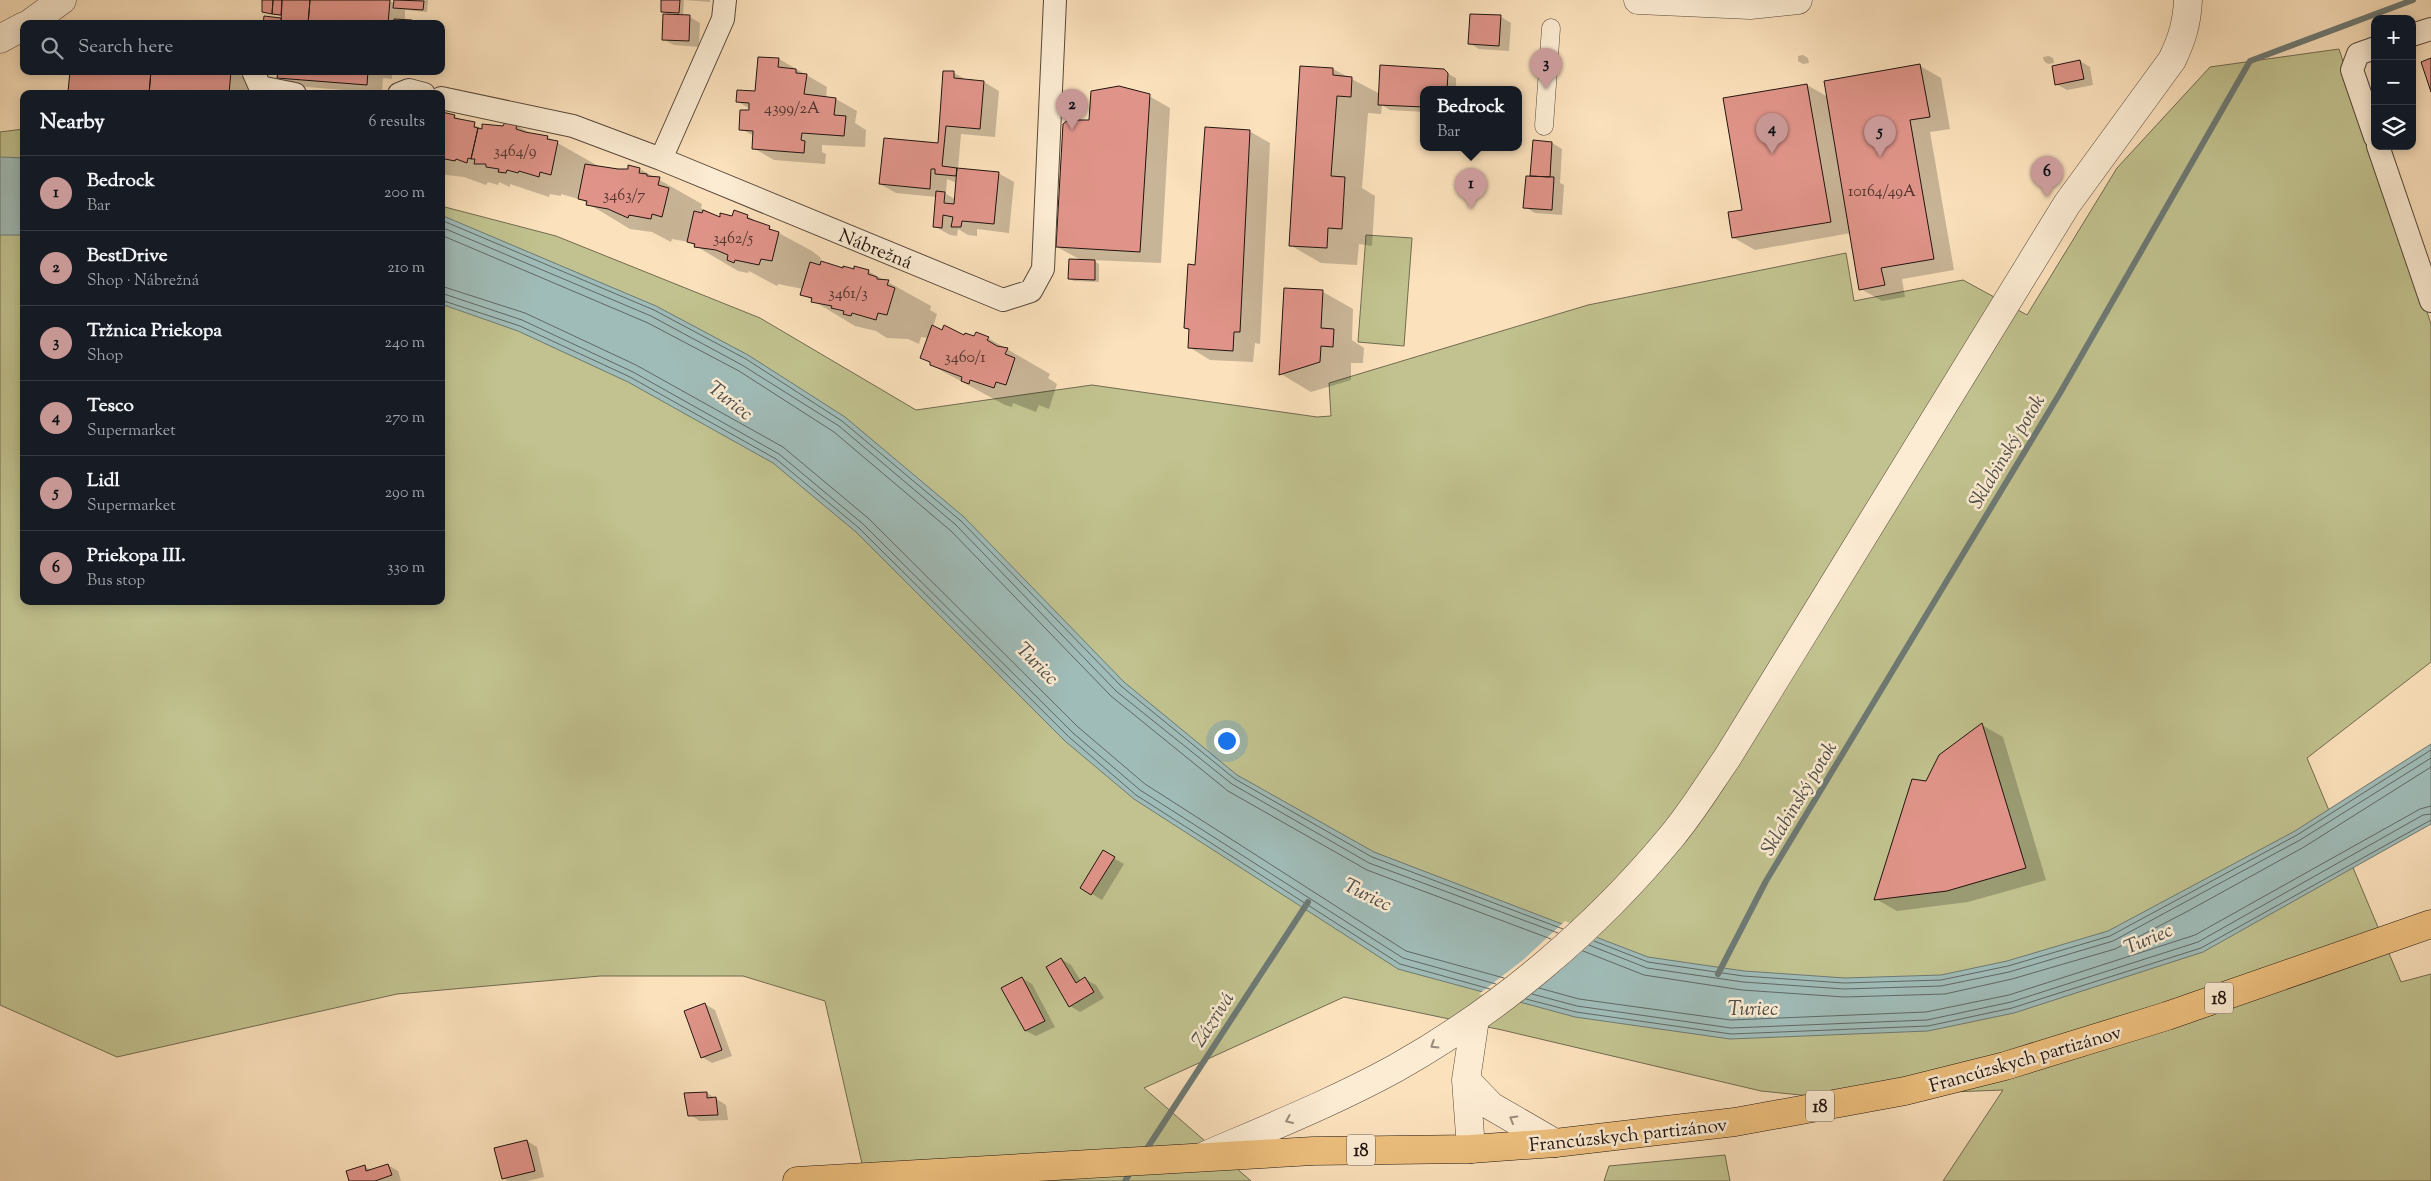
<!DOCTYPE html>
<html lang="en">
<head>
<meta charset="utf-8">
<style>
	:root { --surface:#171b24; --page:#20242c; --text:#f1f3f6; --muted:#9ea1a6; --line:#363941; --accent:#c59692 }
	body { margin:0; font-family:"Sorts Mill Goudy",serif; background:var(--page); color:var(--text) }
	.controls { position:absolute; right:15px; top:15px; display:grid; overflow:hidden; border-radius:10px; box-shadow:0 2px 12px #0003 }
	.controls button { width:45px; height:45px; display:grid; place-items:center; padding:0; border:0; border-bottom:1px solid var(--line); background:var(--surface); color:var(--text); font:25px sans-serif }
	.you { position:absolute; left:1226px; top:740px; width:18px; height:18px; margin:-12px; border:4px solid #fff; border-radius:50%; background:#1a73e8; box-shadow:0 0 0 8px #1a73e833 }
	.badge { display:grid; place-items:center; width:32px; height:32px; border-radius:50%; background:var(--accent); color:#111; font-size:16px; font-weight:700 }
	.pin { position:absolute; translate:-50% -41px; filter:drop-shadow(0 1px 2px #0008) }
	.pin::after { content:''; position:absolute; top:26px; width:18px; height:15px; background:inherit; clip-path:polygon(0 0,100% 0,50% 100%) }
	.popup { position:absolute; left:1420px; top:86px; width:102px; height:65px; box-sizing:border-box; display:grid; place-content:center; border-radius:10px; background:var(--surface); filter:drop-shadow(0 1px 4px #0005); font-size:16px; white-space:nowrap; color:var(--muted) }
	.popup b { font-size:19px; color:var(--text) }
	.popup::after { content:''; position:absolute; left:50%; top:100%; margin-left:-10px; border:10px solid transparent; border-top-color:var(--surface) }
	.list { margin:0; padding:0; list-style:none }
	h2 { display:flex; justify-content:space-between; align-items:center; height:65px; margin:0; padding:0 20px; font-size:21px }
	h2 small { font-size:16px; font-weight:400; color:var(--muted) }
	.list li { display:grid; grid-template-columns:32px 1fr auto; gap:15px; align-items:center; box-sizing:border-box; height:75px; padding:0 20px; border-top:1px solid var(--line) }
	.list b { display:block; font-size:19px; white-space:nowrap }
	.list p { margin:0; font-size:16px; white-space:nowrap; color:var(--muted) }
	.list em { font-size:16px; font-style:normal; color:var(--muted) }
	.icon { flex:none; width:28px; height:28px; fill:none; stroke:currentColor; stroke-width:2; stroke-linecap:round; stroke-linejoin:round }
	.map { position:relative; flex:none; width:2431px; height:1181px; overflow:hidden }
	.search { position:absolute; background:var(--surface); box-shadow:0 2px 12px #0003; left:20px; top:20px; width:425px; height:55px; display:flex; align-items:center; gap:12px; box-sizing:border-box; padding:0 18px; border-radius:10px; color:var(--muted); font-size:19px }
	.panel { position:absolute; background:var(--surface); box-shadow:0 2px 12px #0003; left:20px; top:90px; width:425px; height:515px; border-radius:10px }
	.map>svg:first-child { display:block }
</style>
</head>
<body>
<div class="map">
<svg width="2431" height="1181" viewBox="0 0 2431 1181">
	<rect width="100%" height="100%" fill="#fbe1bc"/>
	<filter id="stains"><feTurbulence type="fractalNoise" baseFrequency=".004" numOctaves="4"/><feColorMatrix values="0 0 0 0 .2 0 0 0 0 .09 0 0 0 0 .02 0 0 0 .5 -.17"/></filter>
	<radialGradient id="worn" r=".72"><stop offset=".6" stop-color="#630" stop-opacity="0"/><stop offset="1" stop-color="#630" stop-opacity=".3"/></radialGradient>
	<!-- green -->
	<path fill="#c1c28f" stroke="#716b4f" d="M2339,49l92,275v338l-124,96 94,224 30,-8v207h-488l60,-91 -183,7 -59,-6 -259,-61 -158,-33 -200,91 107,93h-385l-41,-180 -82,-25h-143l-203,18 -280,63 -117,-52v-873l24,-3v472h417v-395l115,30 204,82 156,92 176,-25 225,32 14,-1 -2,-33 259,-78 258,-52 8,48 109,-21 64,35 90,-147 93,-101z
		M1366,235l46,3 -8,108 -46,-4z
		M1725,1155l5,26h-126l5,-15z"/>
	<!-- water -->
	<path fill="#a0bcb8" stroke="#6d7974" d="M0,157l24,1v77h-24z
		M441,215l215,91 92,49 97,62 119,100 160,165 113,93 137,77 274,105 96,14 101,7 96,-3 66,-14 101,-30 187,-100 136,-87v80l-228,128 -189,61 -86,18 -198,8 -155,-22 -177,-48 -264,-170 -69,-58 -209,-209 -83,-69 -145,-81 -110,-51 -77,-27z"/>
	<!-- pier -->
	<path fill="#fbe1bc" d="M1565,921l35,14 -44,39 -38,30 -39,-10 44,-34z"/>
	<!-- shadow -->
	<path fill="#0003" fill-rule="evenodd" d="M263,0h108l19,1 5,3v-4h33l-1,12 -22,-2v11l11,3h-152l1,-6 18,1v-2l-20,-6z
		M663,0h47v2l-26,-2 -1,16 7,1 10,6 -1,24 -25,-2 -11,-6 7,-23 -8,-5z
		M1501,17l10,6 -2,28 -30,-2 -10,-6z
		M1803,55l5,3 1,5 -6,1 -5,-3v-5z
		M2049,56l4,2 1,5 -6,1 -4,-3 -1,-4z
		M779,59l48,28 -1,11 10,1 21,12 -2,12 11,7 -1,17 -43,-2v7l4,2 -1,10 -51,-4 -21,-12 1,-12 -13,-7 9,-20 -13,-8 19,-8z
		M2080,61l10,6 3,18 -26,5 -11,-6z
		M1920,66l21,12 9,51 -20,3 24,138 -52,9 3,18 -23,4 -21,-12 -10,-56 -96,17 -21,-12 9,-27 64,-126 21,12z
		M1333,69l47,25 65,-22 11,6v12h-32v22l-34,-2 -8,-5 -1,9 -13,-1 -6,75 13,8 -3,50 -13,-2 -2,21 -36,-2 -31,-18z
		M71,71h162l39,23h-198l-4,-3z
		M279,71h113v8l-9,-1 -1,15 -88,-7 -16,-9z
		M954,73l13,7 17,2 15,9 -4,46 -34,-3 -3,35 40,4 16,9 -5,51 -32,-4v7l-9,-1 -10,-6 -1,7 -7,-1 -16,-9 3,-29 -41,-4 -16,-9 59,-39zM947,179l10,4 -2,16 -9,-5z
		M1149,96l21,12 -9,155 -69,-3 7,4v18l-25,-1 -5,-2 12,-19 -24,-13 33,-125z
		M454,116l29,13 33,-4 14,8 17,4 53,30 17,3 23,-1 62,35 -1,4 20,10 26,-2 65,35 9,7 -1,4 24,7 24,2 63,35 -1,4 7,4 -4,13 32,9 23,2 62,36 -2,4 9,6 -8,25 -10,-4 -3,7 -23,-9 -1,4 -7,-2 -74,-40 -3,-27 -7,-1 -2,7 -11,-5 -21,-1 -11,-7 -21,-5 -53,-32 1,-5 -25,-5 -1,2 -28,-15 -1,2 -10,-2 -49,-29 -17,-3 -1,3 -19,-10 -22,-3 -48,-29 -21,-6v2l-11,-2 -1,3 -39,-13v3l-11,-5 -1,3 -10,-3 -2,3 -22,-8 -18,-2 -5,-3v-55z
		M1249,131l21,12 -10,201 -5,-1 -2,19 -43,-2 -21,-13 1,-16 -5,-3 11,-62z
		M1534,142l18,1 10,6 -2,34 4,2 -2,30 -27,-2 -10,-6 6,-30z
		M1323,292l30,17 -1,31 12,8 -1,15h-12v17l-40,12 -30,-18z
		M1982,725l21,12 43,143 -78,22 -71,9 -21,-12 51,-117z
		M1103,852l21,12 -22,36 -20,-12z
		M1061,959l10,6 10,16 4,-2 11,6 8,13 -24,14 -10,-6z
		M1022,978l10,6 23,43 -19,9 -10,-5 -23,-43z
		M705,1004l10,6 17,46 -20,7 -10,-6z
		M707,1093l19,12 2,15 -28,1 -10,-6z
		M527,1141l10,6 7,30 -17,4h-19l-5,-3z
		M388,1165l10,6 3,10h-51l14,-15 7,4z"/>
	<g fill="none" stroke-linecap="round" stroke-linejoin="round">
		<!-- shore -->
		<path stroke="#606864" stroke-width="1" d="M441,220l213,90 92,49 96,62 119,100 160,165 114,93 137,78 191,72
			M441,227l210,89 91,49 97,61 117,99 160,166 116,93 137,79 189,70
			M441,235l207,88 91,48 95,61 117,99 160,165 117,95 139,79 184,69
			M441,286l84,27 111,52 147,82 85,71 210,209 67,57 261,167 98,27
			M441,293l81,27 111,52 146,82 84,70 210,209 67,57 263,168 93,26
			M441,300l79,26 110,51 146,82 83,69 210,209 67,58 264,169 90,25
			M1594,941l54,21 95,14 101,7 97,-3 67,-14 102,-30 187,-101 134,-85
			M1589,945l58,23 96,14 101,7 97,-3 68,-14 104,-31 187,-101 131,-82
			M1583,951l61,24 98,15 102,7 101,-3 67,-15 103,-30 73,-38 116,-64 127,-80
			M1539,988l40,11 152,21 195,-8 83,-17 186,-60 225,-126 11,-3
			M1532,994l45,12 154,22 196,-8 84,-18 187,-60 225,-127 8,-1
			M1526,999l50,13 155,22 197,-8 84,-18 189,-60 230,-128"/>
		<!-- stream -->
		<path stroke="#6d7974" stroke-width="6" d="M1718,974l48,-93 294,-488 190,-332 163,-61
			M1144,1153l164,-251
			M1125,1181l7,-11"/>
	</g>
	<!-- building -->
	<path fill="#e09489" stroke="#21140f" d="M262,0h11l-1,14 -10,-2z
		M273,0h9l-1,15 -9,-1z
		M282,0h28l-2,24h-27z
		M310,0h80l-2,24h-80z
		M394,0l30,1 -1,9 -30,-2z
		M661,0h19l-1,13 -18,-1z
		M663,14l27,1 -1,26 -27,-1z
		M1470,14l31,1 -2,31 -31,-2z
		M264,16l17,2v6h-18z
		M394,19l18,1v4h-18z
		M758,57l21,1 -1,9 18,2v4l11,1 -3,20 32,4 -2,17 12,1 -2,20 -42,-3 -1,7 4,1 -1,12 -52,-4 1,-18 -14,-1 1,-20h9v-7l-13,-1 1,-12 18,1z
		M2431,58v34l-10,-30z
		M2080,60l4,19 -29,6 -3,-19z
		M1920,64l10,53 -20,3 24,139 -53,9 4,17 -26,5 -35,-209z
		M1380,65l64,4 4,4 -1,17h-23v17l-46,-2z
		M1300,66l33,2v7l19,2 -1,20 -14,-1 -6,80 14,1 -3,52 -14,-1 -1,20 -38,-2z
		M70,71h81l-2,23 -81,-2z
		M151,71h80l-2,23h-80z
		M278,71h90l-1,14 -90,-7z
		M943,71h11v7l30,3 -4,48 -34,-3 -4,40 15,2 -1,8 -21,-2v-5h-4l-1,20 -51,-5 5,-46 54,5z
		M1807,84l24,138 -99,16 -4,-26 14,-2 -19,-112z
		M1119,86l31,8 -10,158 -84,-5 7,-123 5,-4h21l2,-29z
		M442,112l13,3 -1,3 21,4 -1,5 4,1 -7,31 -3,-1 -1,5 -11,-4 -1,2 -10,-2 -4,2z
		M505,122l12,2 -1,5 9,3 23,4 -1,3 11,2 -7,34 -11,-3 -1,5 -20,-6 -1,2 -11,-3 -1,3 -8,-1 1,-3 -13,-2v-3h-12l1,-5h-4l7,-31 4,1v-5l21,2z
		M1205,127l45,3 -10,202h-6l-1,19 -45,-3 1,-19 -5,-1 4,-64 7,1z
		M1533,140l19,2 -2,35 -20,-1z
		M585,164l33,5h10v-4l12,3 -1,5 8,1v2l13,1 -2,8 11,3 -7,29 -10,-3 -1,5 -22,-4 -1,3 -20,-9 -22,-4 1,-4 -9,-2z
		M957,168l42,4 -5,52 -32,-3 -1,6h-10l2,-10 -10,-2 -1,13 -9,-1 3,-36 9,1 -1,11 10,1z
		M1526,176l28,1 -2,33 -29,-2z
		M703,210l17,7v-4l12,3 2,-6 14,5 -1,3 23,8 -1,3 10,3 -7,29 -11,-2 -2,6 -24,-5 -1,3 -7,-3 1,-5 -12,-5 -22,-3 1,-3 -8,-2 7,-31 8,2z
		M1069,259l26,1v20l-27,-1z
		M821,261l22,7v-2l11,3v-3l15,4 -1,4 9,3v2l12,1 -2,5 8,3 -8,27 -9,-2 -2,7 -24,-7 -1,3 -8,-2 1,-3 -13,-3 1,-2 -21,-4 1,-4 -12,-3 10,-33 10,3z
		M1284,288l39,2 -2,38 13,1 -1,18 -12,-1 -1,16 -41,13z
		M932,325l10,5 2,-5 20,10 1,-2 9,3 2,-4 13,5 -2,3 10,6 11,2 -3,6 10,4 -9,27 -10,-3 -2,6 -24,-8 -1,4 -8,-3 1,-4 -32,-12v-3l-10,-4z
		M1982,723l44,145 -79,23 -73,9 38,-121 14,2 13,-26z
		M1103,850l12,7 -24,38 -11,-7z
		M1061,958l15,25 9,-6 9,15 -25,15 -23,-40z
		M1022,977l23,44 -20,10 -24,-43z
		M705,1003l17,47 -21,8 -17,-47z
		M707,1092v6l9,-1 2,18 -30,1 -4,-23z
		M527,1140l8,31 -33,8 -8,-31z
		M388,1164l4,11 -17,6h-26l-3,-10 19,-6 1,6z"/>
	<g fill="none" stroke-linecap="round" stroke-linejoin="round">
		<defs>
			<path id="pedestrian" d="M1544,126l7,-98"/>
			<path id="minor" d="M2412,35l19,-6
				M2375,48l-17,6 -6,16 23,67
				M253,71l7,16 35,7
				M399,94l10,-4 15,4
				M441,98l132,28 88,33 342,141 28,-9 12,-22 12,-269
				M2378,146l53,155
				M661,159l62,-140 2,-19"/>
			<path id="tertiary" d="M1638,0l112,5 48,-5
				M29,24l33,-24
				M0,39l24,-13
				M1466,1080l25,26 64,37
				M1471,1149l-5,-69 9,-61
				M1204,1156c65,-28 130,-54 192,-88 105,-59 200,-140 276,-232 20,-24 37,-52 55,-78l340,-554 105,-144c10,-21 15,-37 16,-60"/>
			<path id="primary" d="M797,1181l516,-30 158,-2 84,-6 180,-21 170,-31 100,-25 162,-50 264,-92"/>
		</defs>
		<!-- pedestrian casing -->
		<use href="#pedestrian" stroke="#58473a" stroke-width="19"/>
		<!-- minor casing -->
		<use href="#minor" stroke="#58473a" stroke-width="24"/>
		<!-- tertiary casing -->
		<use href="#tertiary" stroke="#58473a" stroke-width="29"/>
		<!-- primary casing -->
		<use href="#primary" stroke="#21140f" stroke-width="29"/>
		<!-- pedestrian -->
		<use href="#pedestrian" stroke="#fcecd3" stroke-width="18"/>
		<!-- minor -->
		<use href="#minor" stroke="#fcecd3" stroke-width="22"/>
		<!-- tertiary -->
		<use href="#tertiary" stroke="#fcecd3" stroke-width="28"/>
		<!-- primary -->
		<use href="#primary" stroke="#eec07e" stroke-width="28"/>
	</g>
	<!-- one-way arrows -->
	<defs><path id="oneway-chevron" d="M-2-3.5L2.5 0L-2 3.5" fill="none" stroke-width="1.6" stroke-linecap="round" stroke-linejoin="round" transform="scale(1.25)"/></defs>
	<g stroke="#998b7b">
		<use href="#oneway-chevron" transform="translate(1434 1045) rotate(148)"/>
		<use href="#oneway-chevron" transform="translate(1513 1119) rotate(-150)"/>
		<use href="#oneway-chevron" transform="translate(1289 1120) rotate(157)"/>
	</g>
	<g text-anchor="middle" stroke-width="5" stroke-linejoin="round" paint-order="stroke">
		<!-- number labels -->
		<g font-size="16" fill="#51342e">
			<text x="792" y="113">4399/2A</text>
			<text x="515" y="156">3464/9</text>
			<text x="1882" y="196">10164/49A</text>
			<text x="624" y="200">3463/7</text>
			<text x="733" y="243">3462/5</text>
			<text x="848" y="298">3461/3</text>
			<text x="965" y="362">3460/1</text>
		</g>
		<!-- shield labels -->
		<g fill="#fcecd3" stroke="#63554a" stroke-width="1">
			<rect x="2205" y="982.5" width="28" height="31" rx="4"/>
			<rect x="1806" y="1090.5" width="28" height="31" rx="4"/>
			<rect x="1347" y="1134.5" width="28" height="31" rx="4"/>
		</g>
		<g font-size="18" font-weight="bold" fill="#21140f">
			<text x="2219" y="1004">18</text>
			<text x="1820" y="1112">18</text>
			<text x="1361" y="1156">18</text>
		</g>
		<!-- street labels -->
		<g font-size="19" fill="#21140f" stroke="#fcecd3">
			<text transform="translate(876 248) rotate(22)" y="7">Nábrežná</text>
			<text transform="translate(2025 1058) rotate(-16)" y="7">Francúzskych partizánov</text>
			<text transform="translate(1628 1134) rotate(-6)" y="7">Francúzskych partizánov</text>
		</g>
		<!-- water labels -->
		<g font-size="20" font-style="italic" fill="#4d4f4a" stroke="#fcecd3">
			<text transform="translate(731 400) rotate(38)" y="7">Turiec</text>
			<text transform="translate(2006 451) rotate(-59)" y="7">Sklabinský potok</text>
			<text transform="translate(1038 663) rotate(45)" y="7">Turiec</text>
			<text transform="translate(1798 798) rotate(-59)" y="7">Sklabinský potok</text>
			<text transform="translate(1368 894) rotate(26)" y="7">Turiec</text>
			<text transform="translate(2148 938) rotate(-23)" y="7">Turiec</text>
			<text x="1753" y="1015">Turiec</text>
			<text transform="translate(1212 1019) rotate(-57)" y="7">Zázrivá</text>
		</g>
	</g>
	<rect width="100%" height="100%" filter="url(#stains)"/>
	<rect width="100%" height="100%" fill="url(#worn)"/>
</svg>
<div class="controls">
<button>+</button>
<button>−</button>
<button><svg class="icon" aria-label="layers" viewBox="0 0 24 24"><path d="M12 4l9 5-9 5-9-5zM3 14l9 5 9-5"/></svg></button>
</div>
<div class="you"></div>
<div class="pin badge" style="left:1471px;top:209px">1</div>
<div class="popup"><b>Bedrock</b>Bar</div>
<div class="pin badge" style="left:1072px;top:130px">2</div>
<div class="pin badge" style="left:1546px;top:89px">3</div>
<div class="pin badge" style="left:1772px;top:154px">4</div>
<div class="pin badge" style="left:1880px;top:157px">5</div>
<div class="pin badge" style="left:2047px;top:197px">6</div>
<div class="search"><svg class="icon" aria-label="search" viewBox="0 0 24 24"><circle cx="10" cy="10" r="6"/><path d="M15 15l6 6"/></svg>Search here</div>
<section class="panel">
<h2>Nearby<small>6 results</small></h2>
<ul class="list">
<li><span class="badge">1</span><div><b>Bedrock</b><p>Bar</p></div><em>200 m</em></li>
<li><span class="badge">2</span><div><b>BestDrive</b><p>Shop · Nábrežná</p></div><em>210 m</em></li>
<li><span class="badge">3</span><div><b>Tržnica Priekopa</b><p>Shop</p></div><em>240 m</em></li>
<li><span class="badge">4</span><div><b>Tesco</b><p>Supermarket</p></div><em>270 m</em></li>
<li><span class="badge">5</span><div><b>Lidl</b><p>Supermarket</p></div><em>290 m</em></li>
<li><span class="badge">6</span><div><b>Priekopa III.</b><p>Bus stop</p></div><em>330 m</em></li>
</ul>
</section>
</div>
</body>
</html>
